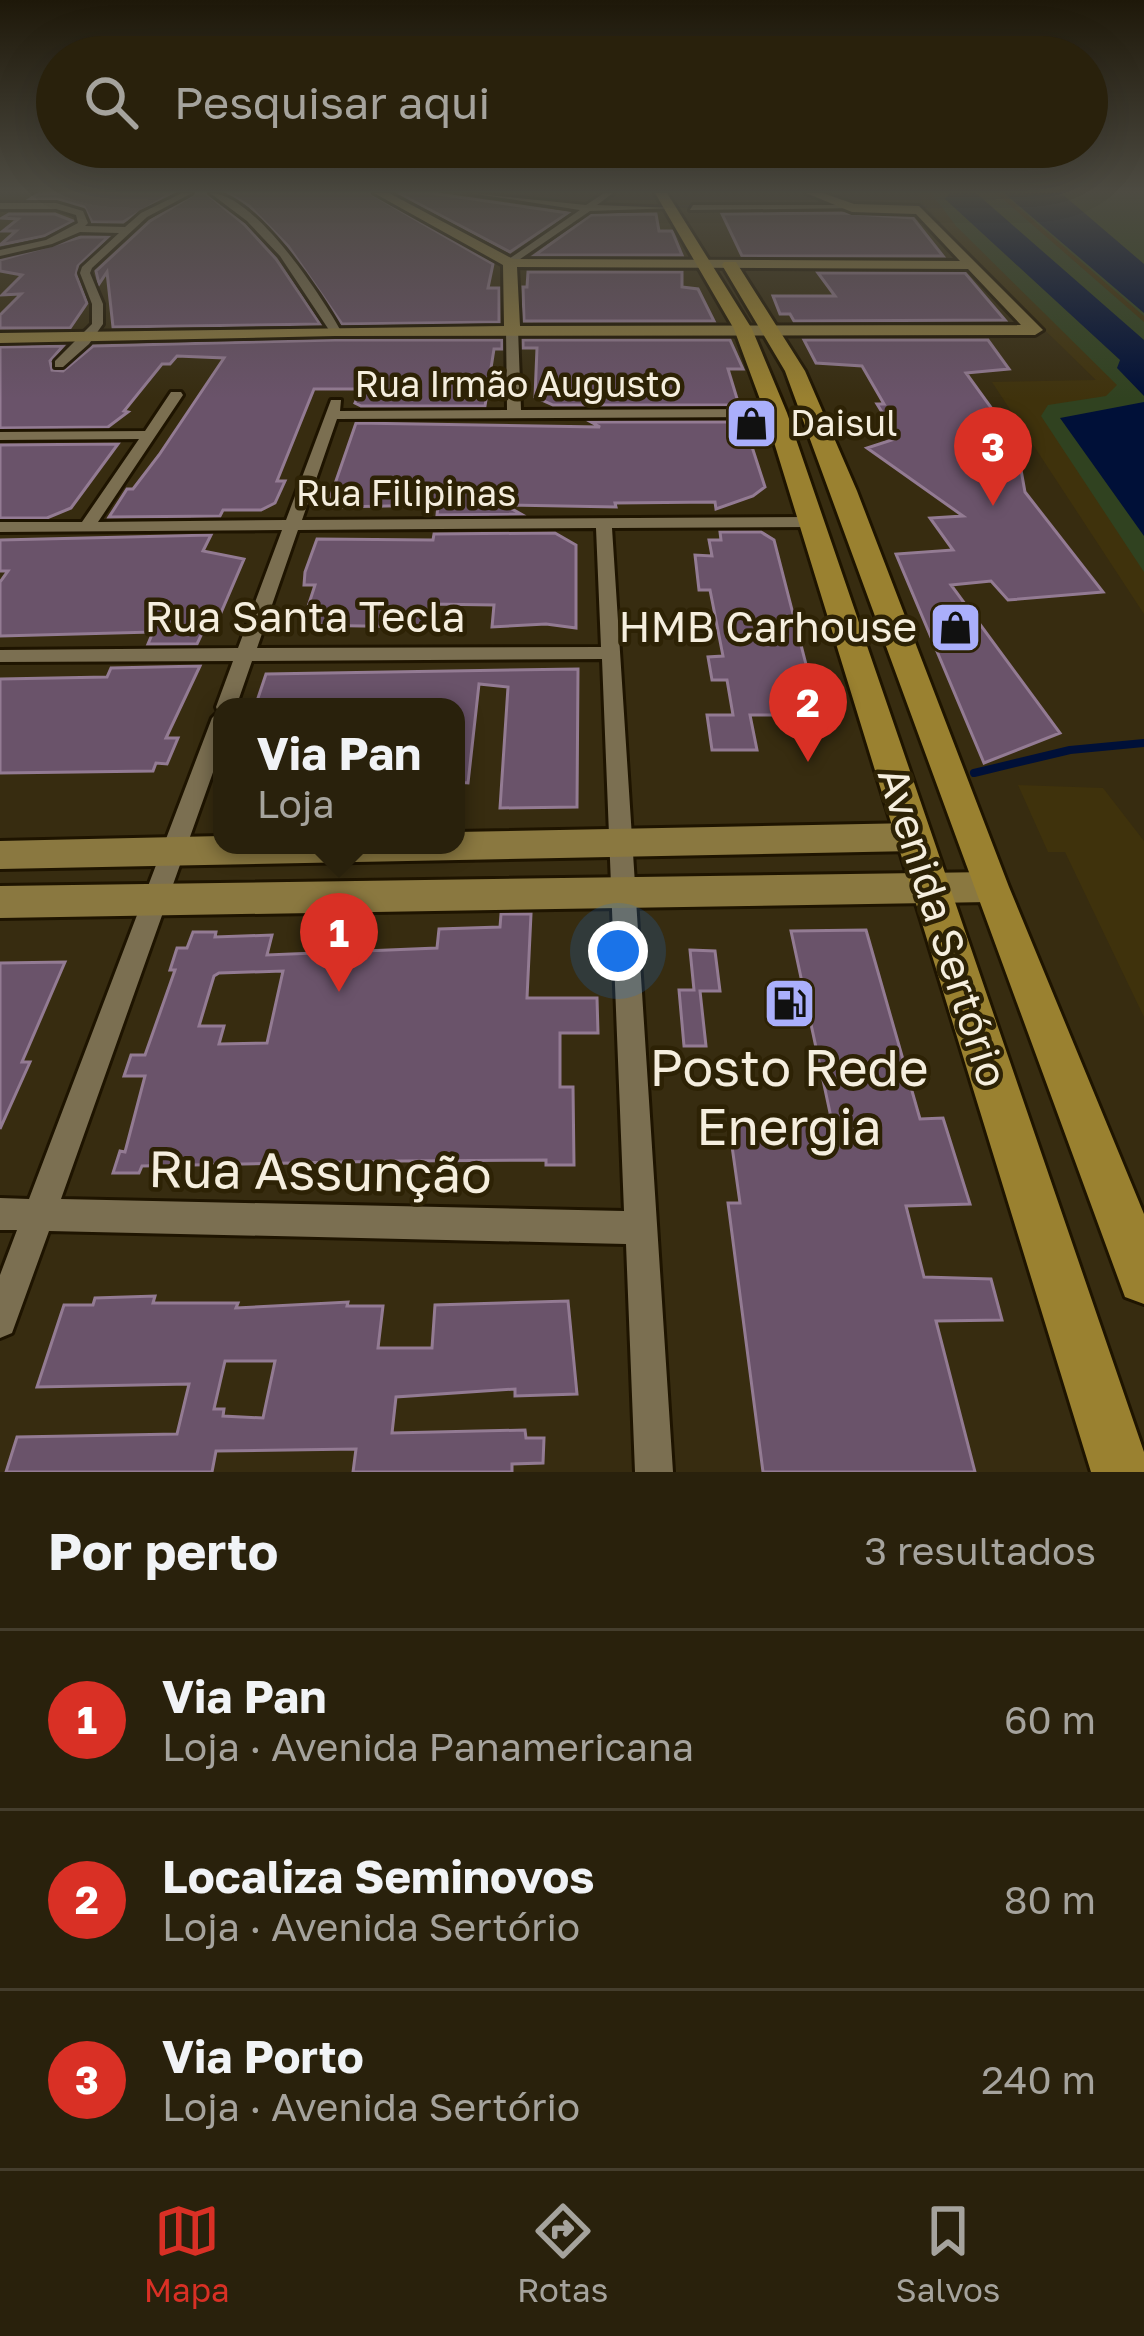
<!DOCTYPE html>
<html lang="pt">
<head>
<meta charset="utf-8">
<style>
	:root { --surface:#29210c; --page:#312915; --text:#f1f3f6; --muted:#a5a39d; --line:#453e2d; --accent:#d93025 }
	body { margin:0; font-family:"Golos Text",sans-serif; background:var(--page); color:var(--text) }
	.you { position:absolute; left:618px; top:951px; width:42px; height:42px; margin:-30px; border:9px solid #fff; border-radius:50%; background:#1a73e8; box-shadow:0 0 0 18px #1a73e833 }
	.badge { display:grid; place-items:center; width:78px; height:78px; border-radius:50%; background:var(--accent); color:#fff; font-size:39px; font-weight:700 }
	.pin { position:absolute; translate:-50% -99px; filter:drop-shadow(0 3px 6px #0008) }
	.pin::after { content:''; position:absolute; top:63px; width:42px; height:36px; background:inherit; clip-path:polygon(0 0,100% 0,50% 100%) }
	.popup { position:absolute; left:213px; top:698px; width:252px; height:156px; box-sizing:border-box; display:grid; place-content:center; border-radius:24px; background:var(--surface); filter:drop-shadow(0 3px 9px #0005); font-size:39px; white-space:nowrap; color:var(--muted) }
	.popup b { font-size:45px; color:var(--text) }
	.popup::after { content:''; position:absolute; left:50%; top:100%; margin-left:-24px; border:24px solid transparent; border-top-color:var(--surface) }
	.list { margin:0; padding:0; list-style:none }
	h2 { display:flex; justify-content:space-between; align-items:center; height:156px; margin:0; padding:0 48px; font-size:51px }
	h2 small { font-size:39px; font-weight:400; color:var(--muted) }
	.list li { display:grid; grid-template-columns:78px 1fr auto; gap:36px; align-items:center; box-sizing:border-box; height:180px; padding:0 48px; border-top:3px solid var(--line) }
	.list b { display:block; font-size:45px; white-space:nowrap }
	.list p { margin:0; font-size:39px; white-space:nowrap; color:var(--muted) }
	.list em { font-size:39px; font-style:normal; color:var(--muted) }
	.icon { flex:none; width:66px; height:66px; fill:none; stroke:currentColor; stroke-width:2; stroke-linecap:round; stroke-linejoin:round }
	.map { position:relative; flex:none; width:1144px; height:1472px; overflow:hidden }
	.search { position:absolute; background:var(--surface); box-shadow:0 12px 48px #0002; left:36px; right:36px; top:36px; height:132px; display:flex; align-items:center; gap:30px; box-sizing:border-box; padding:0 42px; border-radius:66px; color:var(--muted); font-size:45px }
	.sheet { height:696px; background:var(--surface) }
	nav { display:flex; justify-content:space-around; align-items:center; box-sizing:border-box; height:168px; border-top:3px solid var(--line); background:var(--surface); font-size:33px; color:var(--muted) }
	nav a { display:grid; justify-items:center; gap:6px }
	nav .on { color:var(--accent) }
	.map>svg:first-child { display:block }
</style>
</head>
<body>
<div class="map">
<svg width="1144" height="1472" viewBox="0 0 1144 1472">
	<rect width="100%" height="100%" fill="#372c10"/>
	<!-- built -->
	<path fill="#3f320c" d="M915,193h229v421l-152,-232 104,-2 -121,-118z
		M1018,785l85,3 41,53v176l-79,-165h-17z"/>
	<!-- green -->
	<path fill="#304220" d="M931,193h65l148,129v250l-103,-156 7,-11 58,-9 11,-11 -161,-159z
		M1002,193h142v123z"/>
	<!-- water -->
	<path fill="#001038" d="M950,193h26l168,147v56l-27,-28 3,-8 -175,-161z
		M1004,193h57l83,71v49z
		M1144,402v134l-84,-118z"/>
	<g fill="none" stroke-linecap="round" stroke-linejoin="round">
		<!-- stream -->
		<path stroke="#001038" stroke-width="8" d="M974,773l96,-23 74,-7"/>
	</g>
	<!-- building -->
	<path fill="#6a536a" stroke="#937b93" stroke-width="3" fill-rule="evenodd" d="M66,193h106l-49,29h-31l-8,-15 -27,-8h-27l8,-5z
		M196,193h10l38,31 32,35 44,65 -207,3 -6,-55 -8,12 -3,-13 54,-50z
		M228,193h142l123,71 -5,24h11v34l-157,2 -54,-78 -39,-40z
		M398,193h33l137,20 -58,39z
		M842,213l71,5 30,38h-201l-20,-42z
		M9,214h46l18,7 -29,15 -44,9 16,-14h-13l15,-12 -16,-1z
		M656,214l3,17h13l10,24h-147l56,-40z
		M81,237h27l-30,29 -2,9 11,28 -17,25h-70v-13l21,-21 -19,1 20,-20 -22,-4v-11z
		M528,272h154v15l16,2 16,32h-190l-1,-34h4z
		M818,273h147l40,47 -211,1 -4,-7h-10l-7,-18h62z
		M335,340h167v9h-8l-9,57h-124l-6,-3 6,-14h-47l-37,92h8l-10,22 -14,7h-38l-3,6 -111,1 18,-28h6l26,-34 65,-97 -47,-2 -7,8h-8l-38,47 4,1 -20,15 -108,1v-81l63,-1 -13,15 2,9 11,1 30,-25z
		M523,340h207l13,29h-15l11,36h-186l-18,-8 2,-49h-14z
		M804,340h184l21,29 -43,4 50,69 9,50 78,100 -95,8 -17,-19 -40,4 109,148 -76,30 -88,-209 57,-4 -23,-32 33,-2 -96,-68 31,-10 -21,-34h7l-22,-38 -46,-3z
		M591,422h153l21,65 -12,9 -37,13 -1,-7 -100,1 1,4 -111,-2 16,9 -84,1 1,-10 -101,2 2,-6h-10l27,-78 244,4z
		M0,444v1l118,-1 -47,64 -24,10h-47z
		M720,532h41l13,8 45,175h-69l7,35h-45l-5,-35h26l-6,-35h-15l-4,-23 15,-1 -13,-66h-11l-4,-35 17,1 -3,-16h12z
		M555,533l21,12v83l-30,-4 -54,3 2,-22 -64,-1 -8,23 -120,-2 13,-40h-11l1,-13 12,-33 116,1 1,-6z
		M211,535l-8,16 41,8 -30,70h-10l-7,15h-49l5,-12 -153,4v-54l8,-11h-8v-31z
		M200,666l-34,72h12l-11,26 -11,-1 -3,8 -153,2v-94l107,-2 4,-9z
		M578,669l-1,138 -77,1 8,-121 -29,-3 -11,99 -12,-1v-75h-201l11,-33z
		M501,914h30l-4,84h70l1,35h-38v54h13l1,78h-28v-5l-148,1 -256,5 -3,7h-26l7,-22 5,1 20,-76h-21l7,-21h14l30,-85h-5l7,-22h10l6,-16h23l-1,5 57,-2 -5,20 170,-7 2,-19 61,-2zM283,971l-16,72 -48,1 5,-18h-25l15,-50 5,-3z
		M866,930l54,189 23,-1 27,86 -64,2 18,71 67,2 11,41 -66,1 39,151h-212l-35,-269h12l-11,-78 103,-3 -41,-191z
		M690,950l25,1 5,40h-20l6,55h-22l-5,-56h15z
		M65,962l-43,100h8l-30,67v-166z
		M155,1296l-2,7h85l-2,5 112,-6 -1,4h36l-5,42h54l3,-43 133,-4 9,93 -62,2v-7l-119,8 -4,36 133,-3 1,8h18l-1,25 -31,1v8h-159l3,-23 -140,2 -4,21h-206l11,-35 160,-3 12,-50 -152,3 27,-82h29l2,-7zM225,1361h50l-12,57 -40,-2 1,-7h-10z"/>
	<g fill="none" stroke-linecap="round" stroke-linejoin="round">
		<defs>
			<path id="street" d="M182,193h10l-45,24 -55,51 -2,5 13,31v20l-14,20 -26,23h-8v-6l37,-37v-20l-12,-31 2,-6 37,-34 -39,-1 -28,12 -52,12v-6l46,-10 32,-17 -2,-8 -20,-6h-56v-6h56l27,8 5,12 -3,3 40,1 16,-14z
				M210,193c44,0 111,102 131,138l-2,2h-8l-51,-77 -33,-35z
				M470,193l116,12 18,-12h9l-16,12 77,3 -84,3 -80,55 -4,-5 74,-51z
				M693,205h159l4,3 -166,2z
				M512,326l6,3 3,81 255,-1 7,4 -7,4 -439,2 -35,101 510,-3 8,5 -8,5 -200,1 61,944h-38l-9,-228 -577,-13 -37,102 -12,5v-63l17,-45h-17v-32l29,1 183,-481 6,-6 -2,-5 17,-46 -233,1v-12l238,-2 44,-118 -282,2v-10h82l57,-83 -139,1v-8l145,-1 26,-39h10l2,3 -85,127 188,-2 45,-120h10l-1,11 167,-1 -1,-81zM596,528l5,119 -344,1 41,-118zM602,659l22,552 -563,-12 161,-452v-40h14l16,-46z"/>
			<path id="secondary" d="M374,193h15l124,66 447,2 -44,-47 -64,-2 -46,-19h17l31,11 65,2 124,124 -8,5 -700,1 -335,7v-10l504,-7 -1,-61zM517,267l451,2 53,56 -501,1z
				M914,823l12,4 5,10 -5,10 -12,4 -914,18v-28l222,-5v9h234v-13z
				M990,872l12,4 6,11 -6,11 -12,4 -990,16v-32z"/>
			<path id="primary" d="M655,193h12l85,136 35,84 357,1039v20h-53l-326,-1059 -31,-84z
				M724,262h12l69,109 52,120 152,396 135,327v90l-19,-7 -7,-19 -333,-907 -63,-106z"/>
		</defs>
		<!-- street casing -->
		<use href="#street" stroke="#1e1400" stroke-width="6"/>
		<!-- secondary casing -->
		<use href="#secondary" stroke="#1e1400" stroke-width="6"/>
		<!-- primary casing -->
		<use href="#primary" stroke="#1e1400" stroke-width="6"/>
		<!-- street -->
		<use href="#street" fill="#7b6f51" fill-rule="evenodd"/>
		<!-- secondary -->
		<use href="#secondary" fill="#8a7840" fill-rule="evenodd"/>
		<!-- primary -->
		<use href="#primary" fill="#9a8130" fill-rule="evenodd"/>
	</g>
	<!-- sky -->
	<linearGradient id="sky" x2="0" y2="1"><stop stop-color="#1e1809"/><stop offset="0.48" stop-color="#4d4b42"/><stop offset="1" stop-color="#4d4b42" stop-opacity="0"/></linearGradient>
	<rect width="1144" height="399" fill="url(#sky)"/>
	<!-- icons -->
	<defs>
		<symbol id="shop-square" viewBox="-11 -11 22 22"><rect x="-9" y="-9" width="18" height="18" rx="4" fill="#aaaffb" stroke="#2d2205"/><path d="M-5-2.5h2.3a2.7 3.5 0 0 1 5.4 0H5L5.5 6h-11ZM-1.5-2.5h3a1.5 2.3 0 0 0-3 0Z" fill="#111"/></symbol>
		<symbol id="fuel-square" viewBox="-11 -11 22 22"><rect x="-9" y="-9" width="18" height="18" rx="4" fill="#aaaffb" stroke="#2d2205"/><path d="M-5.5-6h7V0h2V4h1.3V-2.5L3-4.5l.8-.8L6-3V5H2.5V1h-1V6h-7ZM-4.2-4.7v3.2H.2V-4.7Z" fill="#111"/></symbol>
	</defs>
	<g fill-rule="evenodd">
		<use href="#shop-square" x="722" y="394" width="59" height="59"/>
		<use href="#shop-square" x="926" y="598" width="59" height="59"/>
		<use href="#fuel-square" x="760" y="974" width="59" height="59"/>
	</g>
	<g text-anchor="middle" stroke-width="9" stroke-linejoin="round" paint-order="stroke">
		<!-- far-street labels -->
		<g font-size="36" fill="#f5eede" stroke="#2d2205">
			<text x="518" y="397">Rua Irmão Augusto</text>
			<text x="406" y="506">Rua Filipinas</text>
		</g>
		<!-- far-poi labels -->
		<g font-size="36" fill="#f5eede" stroke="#2d2205" text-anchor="start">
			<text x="790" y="436">Daisul</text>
		</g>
		<!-- street labels -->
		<g font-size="42" fill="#f5eede" stroke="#2d2205">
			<text x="305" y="632">Rua Santa Tecla</text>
			<text transform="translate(943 927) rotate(72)" y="15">Avenida Sertório</text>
		</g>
		<!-- poi labels -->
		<g font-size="42" fill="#f5eede" stroke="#2d2205" text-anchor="end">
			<text x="917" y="642">HMB Carhouse</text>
		</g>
		<!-- near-poi labels -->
		<g font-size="51" fill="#f5eede" stroke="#2d2205">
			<text x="789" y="1086">Posto Rede<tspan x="789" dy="59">Energia</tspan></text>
		</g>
		<!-- near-street labels -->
		<g font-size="51" fill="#f5eede" stroke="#2d2205">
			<text transform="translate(320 1172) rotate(1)" y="18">Rua Assunção</text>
		</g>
	</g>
</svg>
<div class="you"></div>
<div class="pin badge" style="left:339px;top:992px">1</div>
<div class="popup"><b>Via Pan</b>Loja</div>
<div class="pin badge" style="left:808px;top:762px">2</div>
<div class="pin badge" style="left:993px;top:506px">3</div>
<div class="search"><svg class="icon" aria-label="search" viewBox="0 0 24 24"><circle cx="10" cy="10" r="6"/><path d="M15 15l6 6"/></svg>Pesquisar aqui</div>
</div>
<section class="sheet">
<h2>Por perto<small>3 resultados</small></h2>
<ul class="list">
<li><span class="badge">1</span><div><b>Via Pan</b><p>Loja · Avenida Panamericana</p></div><em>60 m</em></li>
<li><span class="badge">2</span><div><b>Localiza Seminovos</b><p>Loja · Avenida Sertório</p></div><em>80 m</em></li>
<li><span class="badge">3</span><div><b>Via Porto</b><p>Loja · Avenida Sertório</p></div><em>240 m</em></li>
</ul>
</section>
<nav>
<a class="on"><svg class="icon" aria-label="map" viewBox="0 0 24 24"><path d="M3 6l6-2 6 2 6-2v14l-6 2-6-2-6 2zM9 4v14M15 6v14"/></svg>Mapa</a>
<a><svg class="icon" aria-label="directions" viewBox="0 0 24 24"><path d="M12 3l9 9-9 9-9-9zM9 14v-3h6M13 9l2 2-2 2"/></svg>Rotas</a>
<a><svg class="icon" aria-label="saved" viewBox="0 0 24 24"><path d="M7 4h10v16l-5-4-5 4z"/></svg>Salvos</a>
</nav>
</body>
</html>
